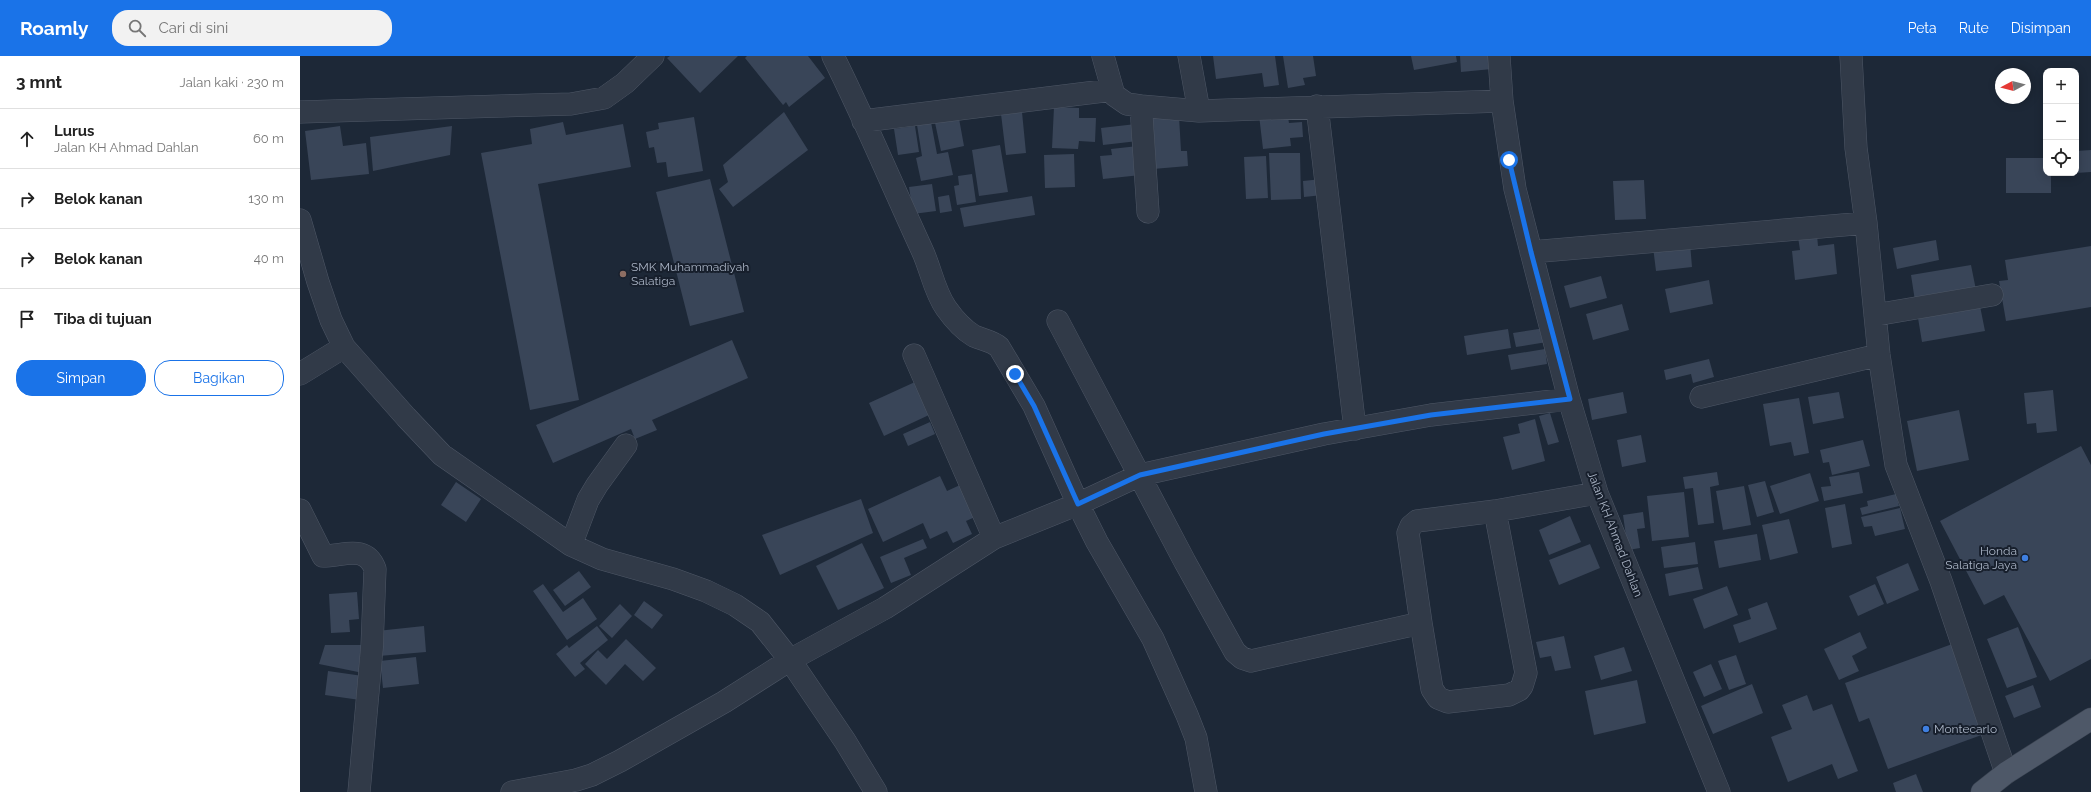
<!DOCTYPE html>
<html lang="id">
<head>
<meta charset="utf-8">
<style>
	:root { --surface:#fff; --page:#f2f2f2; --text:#222; --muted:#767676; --line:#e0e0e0; --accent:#1a73e8 }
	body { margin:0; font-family:Raleway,sans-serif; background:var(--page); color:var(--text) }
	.controls { position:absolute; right:12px; top:12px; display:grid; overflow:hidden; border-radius:8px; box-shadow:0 2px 10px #0003 }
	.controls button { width:36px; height:36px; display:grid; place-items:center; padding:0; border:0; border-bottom:1px solid var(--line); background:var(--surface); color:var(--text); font:20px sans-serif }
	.compass { position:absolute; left:1695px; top:12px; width:36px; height:36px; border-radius:50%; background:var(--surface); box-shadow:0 2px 10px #0003; rotate:263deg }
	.stop { position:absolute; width:12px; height:12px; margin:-9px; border:3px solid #1a73e8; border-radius:50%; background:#fff }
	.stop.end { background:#1a73e8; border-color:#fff; box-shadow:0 1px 4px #0008 }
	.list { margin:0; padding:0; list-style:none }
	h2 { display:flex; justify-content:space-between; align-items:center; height:52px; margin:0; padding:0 16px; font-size:17px }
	h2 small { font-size:13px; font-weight:400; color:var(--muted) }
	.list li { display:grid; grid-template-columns:26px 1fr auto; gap:12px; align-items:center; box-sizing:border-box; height:60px; padding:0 16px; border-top:1px solid var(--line) }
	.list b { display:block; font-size:15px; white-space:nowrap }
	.list p { margin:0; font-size:13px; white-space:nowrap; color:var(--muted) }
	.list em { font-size:13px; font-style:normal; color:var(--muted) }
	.actions { display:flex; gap:8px; padding:12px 16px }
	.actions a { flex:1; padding:9px 0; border:1px solid var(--accent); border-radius:16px; text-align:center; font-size:14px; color:var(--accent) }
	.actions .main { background:var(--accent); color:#fff }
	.icon { flex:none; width:22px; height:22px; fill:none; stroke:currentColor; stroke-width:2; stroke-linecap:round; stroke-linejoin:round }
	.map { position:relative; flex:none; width:1791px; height:736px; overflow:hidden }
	header { display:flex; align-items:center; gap:24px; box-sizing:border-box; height:56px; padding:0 20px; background:var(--accent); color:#fff }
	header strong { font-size:19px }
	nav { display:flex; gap:22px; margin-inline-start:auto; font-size:14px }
	.search { width:280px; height:36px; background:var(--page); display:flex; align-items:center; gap:10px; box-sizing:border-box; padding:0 14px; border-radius:16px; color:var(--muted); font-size:15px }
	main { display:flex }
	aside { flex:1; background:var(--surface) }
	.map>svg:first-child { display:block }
</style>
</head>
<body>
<header>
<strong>Roamly</strong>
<div class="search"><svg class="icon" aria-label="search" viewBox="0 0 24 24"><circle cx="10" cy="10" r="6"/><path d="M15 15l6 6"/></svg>Cari di sini</div>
<nav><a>Peta</a><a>Rute</a><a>Disimpan</a></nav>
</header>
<main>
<aside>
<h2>3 mnt<small>Jalan kaki · 230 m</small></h2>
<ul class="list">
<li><svg class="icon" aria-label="ahead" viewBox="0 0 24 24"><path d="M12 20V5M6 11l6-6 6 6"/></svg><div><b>Lurus</b><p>Jalan KH Ahmad Dahlan</p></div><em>60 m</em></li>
<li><svg class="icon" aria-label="right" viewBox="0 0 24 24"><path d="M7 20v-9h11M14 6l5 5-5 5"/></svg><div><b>Belok kanan</b></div><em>130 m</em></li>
<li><svg class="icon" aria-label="right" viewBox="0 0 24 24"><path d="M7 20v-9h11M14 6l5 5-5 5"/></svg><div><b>Belok kanan</b></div><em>40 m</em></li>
<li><svg class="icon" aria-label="arrive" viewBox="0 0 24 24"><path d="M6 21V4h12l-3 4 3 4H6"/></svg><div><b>Tiba di tujuan</b></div></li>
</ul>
<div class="actions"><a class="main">Simpan</a><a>Bagikan</a></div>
</aside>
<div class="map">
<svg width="1791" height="736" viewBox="0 0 1791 736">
	<rect width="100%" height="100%" fill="#1d2837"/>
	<!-- building -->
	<path fill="#394558" d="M370,0h68l-38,37 -33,-35z
		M447,0h61l17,22 -36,29 -3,-5 -3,3 -38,-47z
		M913,0h62l4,29 -15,2 -2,-14 -46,6z
		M983,0h30l3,20 -13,2 2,7 -17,3z
		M1111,0h45l1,6 -43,8z
		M1160,0h31l1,13 -31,3z
		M754,51l25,1v10h17l-1,24 -16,-1 -1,8 -26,-1z
		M484,56l24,38 -75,57 -14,-18 9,-7 -5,-17z
		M722,56l4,41 -20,2 -5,-41z
		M987,56l2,11 13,-1 1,15 -13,1 1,8 -28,3 -4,-34z
		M658,57l6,33 -23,5 -7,-33z
		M879,60l2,35h6l1,15 -35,3 -4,-51z
		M394,61l9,54 -35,6 -2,-15 -9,1 -3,-16 -5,1 -3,-16 13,-3 -1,-6z
		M263,66l3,13 57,-11 8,43 -93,17 41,216 -49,10 -49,-257 51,-9 -2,-15z
		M631,66l6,32 11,-2 5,23 -32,6 -5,-23 6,-2 -5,-31z
		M836,68l2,17 -35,4 -2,-17z
		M40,70l3,20 23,-3 3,31 -58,6 -6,-49z
		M152,70l-2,29 -77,16 -3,-34z
		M615,70l4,26 -21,3 -4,-26z
		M700,89l8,47 -29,4 -7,-46z
		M838,90l3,29 -38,4 -3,-23 12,-1 -1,-6z
		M1791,94v22l-15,1v-22z
		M969,97h31l1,46 -30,1z
		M774,98l1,33 -30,1 -1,-33z
		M966,100l2,42 -22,1 -2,-42z
		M1706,102h40v15h5v20h-45z
		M672,118l4,28 -19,3 -3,-19 5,-1 -1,-9z
		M410,123l34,133 -54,14 -34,-134z
		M1022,123l1,16 -19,2 -1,-16z
		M1344,124l2,39 -31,1 -2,-39z
		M632,128l4,27 -23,3 -4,-27z
		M649,139l3,16 -12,2 -2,-16z
		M732,140l3,19 -71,12 -4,-19z
		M1517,179l1,11 16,-2 3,30 -42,6 -3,-29 8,-1 -2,-13z
		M1636,184l3,20 -42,9 -4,-21z
		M1390,187l2,24 -36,4 -3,-24z
		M1791,190v61l-85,14 -7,-40 9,-1 -3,-20z
		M1671,209l5,25 -61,11 -4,-26z
		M1301,220l6,22 -37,10 -6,-22z
		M1409,224l4,24 -43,9 -5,-24z
		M1679,245l6,30 -63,11 -5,-30z
		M1322,248l7,26 -36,10 -7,-26z
		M1245,272l2,14 -31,5 -3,-14z
		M1208,273l3,19 -44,7 -3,-19z
		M432,284l16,38 -96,42 5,10 -22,9 -4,-10 -78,34 -17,-38z
		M1245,293l2,15 -36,6 -3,-15z
		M1409,303l5,18 -21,6 -2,-9 -25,6 -2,-10z
		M615,326l14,33 -45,21 -15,-33z
		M1753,334l4,41 -20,2 -1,-10 -9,1 -3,-31z
		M1323,336l4,21 -35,7 -4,-21z
		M1539,336l5,26 -31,6 -5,-27z
		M1499,342l10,55 -15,3 -3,-14 -21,4 -7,-42z
		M1659,354l10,50 -52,11 -10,-50z
		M1250,357l9,29 -11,3 -9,-29z
		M1235,363l10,42 -33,9 -9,-33 17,-4 -2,-9z
		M630,366l5,12 -27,12 -5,-12z
		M1341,379l5,27 -24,5 -5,-27z
		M1563,384l7,26 -38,9 -3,-13 -6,1 -3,-13z
		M1781,390l10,19v194l-41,22 -46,-86 -20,10 -44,-84z
		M1417,416l2,13 -9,2 4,36 -16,2 -5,-37 -8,1 -2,-12z
		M1559,416l4,21 -39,8 -3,-14 10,-1 -2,-9z
		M1510,417l9,28 -39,13 -10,-28z
		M640,420l7,15 13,-6 15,32 -9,4 6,13 -19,9 -6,-12 -17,8 -7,-16 -40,19 -15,-33z
		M1465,425l9,31 -17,5 -9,-32z
		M156,426l25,17 -15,23 -25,-17z
		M1444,430l7,39 -28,5 -7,-39z
		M1384,436l5,45 -37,4 -5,-45z
		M1596,438l3,12 -37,9 -2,-7 8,-2 -1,-5z
		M561,443l12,34 -93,42 -18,-40z
		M1545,448l7,40 -20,4 -7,-40z
		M1600,452l5,21 -30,7 -3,-10 -8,1 -3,-10z
		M1343,456l2,16 -8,1 3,19 -12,2 -5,-35z
		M1270,460l11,26 -32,13 -10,-25z
		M1489,463l9,34 -28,7 -8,-35z
		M1457,478l4,26 -42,8 -5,-27z
		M623,483l4,9 -23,10 7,17 -20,8 -11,-26z
		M1395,486l3,22 -34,4 -3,-21z
		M562,487l22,45 -46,22 -22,-44z
		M1290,488l10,24 -41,17 -10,-25z
		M1608,507l11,27 -32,14 -11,-27z
		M1398,511l5,22 -34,7 -4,-22z
		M279,515l12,16 -26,19 -12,-16z
		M243,528l20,28 20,-14 14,21 -30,21 -34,-49z
		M1575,528l9,20 -26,12 -9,-20z
		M1427,530l11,29 -34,14 -11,-30z
		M57,536l2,27 -10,1 1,12 -19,1 -2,-39z
		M344,545l19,14 -11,14 -18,-14z
		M1467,546l10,27 -38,14 -6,-18 18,-6 -3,-10z
		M320,548l12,12 -20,22 -13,-12z
		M124,570l2,26 -47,4 -2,-25z
		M297,570l11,14 -28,23 5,6 -10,8 -19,-23 11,-9 2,3z
		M1718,571l19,50 -30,11 -20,-49z
		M1560,576l7,16 -15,8 7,15 -20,9 -15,-31z
		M1264,580l7,32 -16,3 -4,-15 -11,2 -4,-16z
		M326,583l30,29 -13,13 -18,-17 -19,21 -21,-21 13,-14 9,9z
		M1655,587l32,90 -99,36 -19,-51 -10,4 -14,-39z
		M25,589h37l1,28 -44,-9z
		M1324,591l8,24 -31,9 -7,-24z
		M1436,599l10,29 -17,6 -11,-29z
		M116,601l3,27 -36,4 -3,-27z
		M1411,608l11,25 -18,8 -11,-25z
		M28,615l35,5 -3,24 -35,-5z
		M1337,624l9,43 -52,12 -9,-44z
		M1452,628l11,29 -50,21 -12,-28z
		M1733,629l8,22 -27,11 -9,-22z
		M1507,639l6,16 19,-7 26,67 -20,8 -6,-15 -44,18 -17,-45 21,-8 -10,-24z
		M1616,718l7,18h-27l-3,-9z"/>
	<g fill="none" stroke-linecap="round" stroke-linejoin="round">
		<defs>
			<path id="minor" d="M803,0l11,39 13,9 14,2 58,5 303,-10
				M889,0l10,55
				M1199,0l3,45 13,88 54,210 28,94 122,299
				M1551,0l5,92 10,75 13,132 17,110 45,116 65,192
				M841,50l7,106
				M1017,50l38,323
				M0,56l271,-8 33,-6 21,-15 28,-27
				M563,65l249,-31
				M0,164l18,62 13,38 13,27 62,70 36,38 129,90 31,14 71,20 33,12 29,14 25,17 30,38 55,81 31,51
				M1231,196l335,-29
				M1575,259l117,-20
				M758,265l127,241 50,90 7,6 9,3 170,-38 11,66 6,9 10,4 61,-7 10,-5 3,-4 4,-13 -31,-162 102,-18
				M614,299l80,183
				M0,318l44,-27
				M1401,341l178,-42
				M0,454l23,46c20,0 43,-12 52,13l-3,78 -13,145
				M271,489l17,-45 9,-15 29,-40
				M1121,567l-13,-90 3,-7 6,-5 78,-10
				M212,736l64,-12 16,-5 28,-14 104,-59 66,-42 95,-52 109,-70 84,-34 -44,-98 -35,-59c-7,-6 -16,-7 -25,-11 -10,-6 -21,-18 -28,-28 -12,-17 -15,-39 -24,-58 -30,-65 -57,-130 -89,-194
				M906,736l-10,-54 -9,-23 -34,-76 -56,-97 -19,-38 62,-29 184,-41 107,-19 138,-16"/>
			<path id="major" d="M1682,736l24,-19 85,-54"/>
		</defs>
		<!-- minor casing -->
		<use href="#minor" stroke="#4e5766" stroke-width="23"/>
		<!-- major casing -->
		<use href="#major" stroke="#3a4351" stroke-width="23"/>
		<!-- minor -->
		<use href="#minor" stroke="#313a48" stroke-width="22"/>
		<!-- major -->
		<use href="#major" stroke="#4e5868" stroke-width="22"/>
	</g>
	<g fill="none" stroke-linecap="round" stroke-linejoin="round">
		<!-- route -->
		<path stroke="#1a73e8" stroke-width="5" d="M715,318l19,32 44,98 62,-29 184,-41 107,-19 139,-16 -39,-147 -22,-92"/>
	</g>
	<!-- markers -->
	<circle fill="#8d6e63" stroke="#171f2c" stroke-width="1.5" cx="323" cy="218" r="4"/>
	<g fill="#3f7fe0" stroke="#171f2c" stroke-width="1.5">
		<circle cx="1725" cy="502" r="4"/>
		<circle cx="1626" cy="673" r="4"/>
	</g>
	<g text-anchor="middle" stroke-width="4" stroke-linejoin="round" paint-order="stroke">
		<!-- poi labels -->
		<g font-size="12" fill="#aab4c5" stroke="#171f2c" text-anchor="start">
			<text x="331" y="215">SMK Muhammadiyah<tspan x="331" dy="14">Salatiga</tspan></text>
			<text x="1717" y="499" text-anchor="end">Honda<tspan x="1717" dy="14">Salatiga Jaya</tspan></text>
			<text x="1634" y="677">Montecarlo</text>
		</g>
		<!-- street labels -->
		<g font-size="12" fill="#aab4c5" stroke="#171f2c">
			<text transform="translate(1315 478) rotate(69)" y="4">Jalan KH Ahmad Dahlan</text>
		</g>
	</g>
</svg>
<div class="controls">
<button>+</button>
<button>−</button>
<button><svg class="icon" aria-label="locate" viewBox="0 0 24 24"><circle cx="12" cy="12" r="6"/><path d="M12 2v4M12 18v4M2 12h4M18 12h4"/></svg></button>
</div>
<svg class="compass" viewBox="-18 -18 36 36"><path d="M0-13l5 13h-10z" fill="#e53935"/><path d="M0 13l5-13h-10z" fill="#767676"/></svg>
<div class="stop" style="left:1209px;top:104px"></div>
<div class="stop end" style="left:715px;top:318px"></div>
</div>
</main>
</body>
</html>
